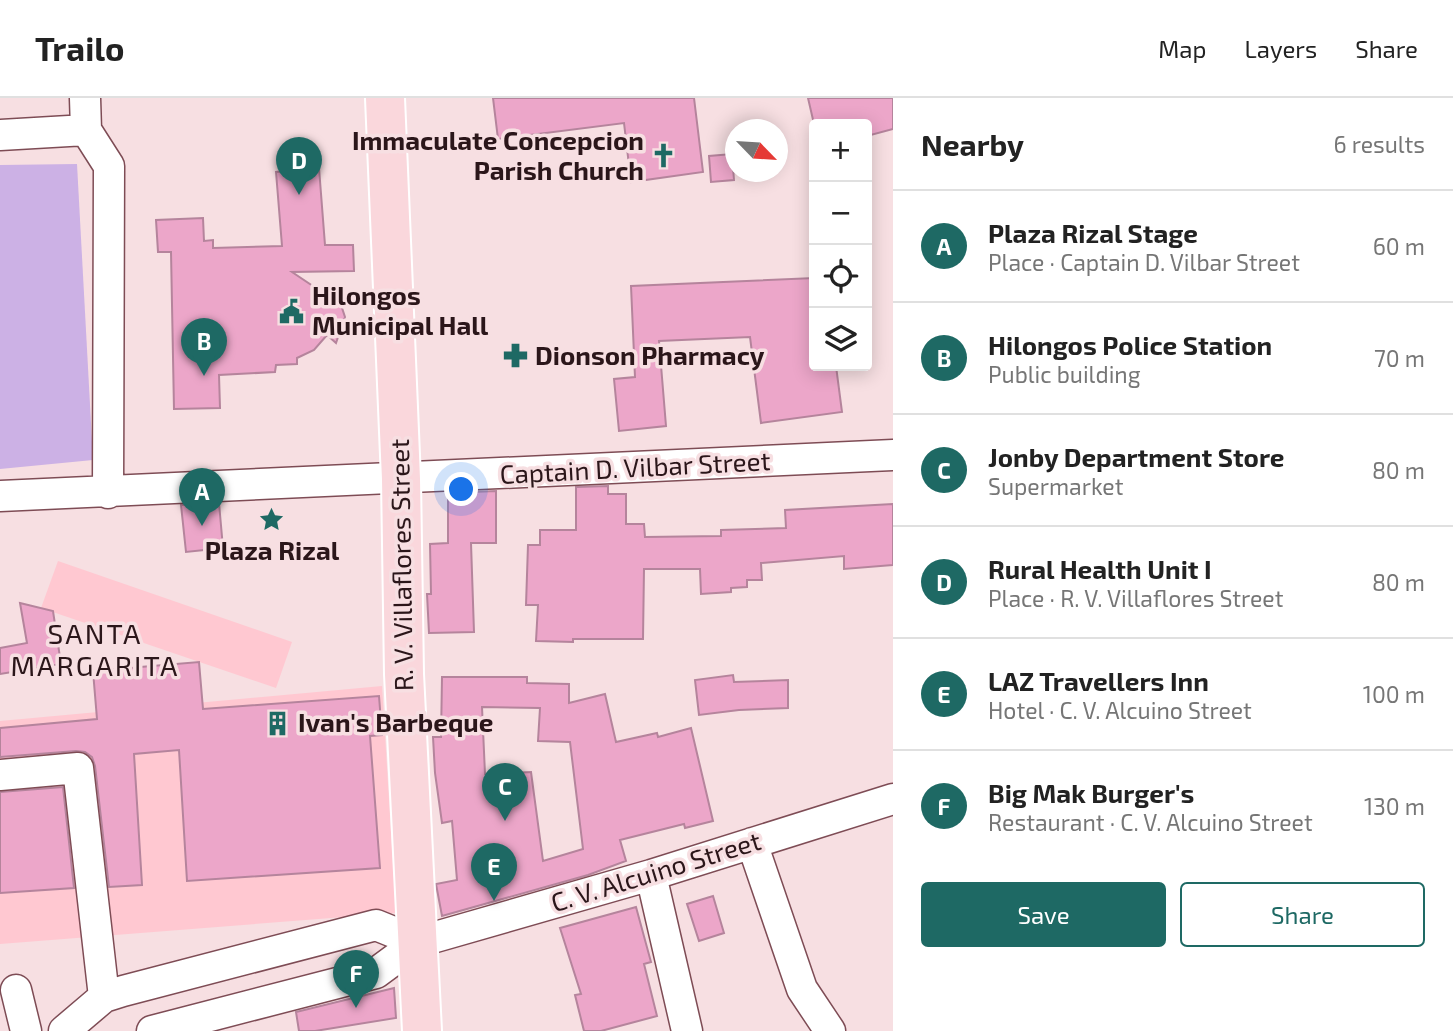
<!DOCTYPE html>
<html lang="en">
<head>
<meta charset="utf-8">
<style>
	:root { --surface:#fff; --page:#f2f2f2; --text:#222; --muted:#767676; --line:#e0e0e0; --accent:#1e6964 }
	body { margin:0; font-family:"Exo 2",sans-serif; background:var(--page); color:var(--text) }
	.controls { position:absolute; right:21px; top:21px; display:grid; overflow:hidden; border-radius:7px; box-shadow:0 4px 18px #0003 }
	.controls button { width:63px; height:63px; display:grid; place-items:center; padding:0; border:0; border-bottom:2px solid var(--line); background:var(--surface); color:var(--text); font:35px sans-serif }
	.compass { position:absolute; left:725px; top:21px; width:63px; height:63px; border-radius:50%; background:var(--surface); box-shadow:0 4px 18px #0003; rotate:115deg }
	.you { position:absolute; left:462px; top:392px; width:24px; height:24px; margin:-18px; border:5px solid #fff; border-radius:50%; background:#1a73e8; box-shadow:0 0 0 10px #1a73e833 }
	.badge { display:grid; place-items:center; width:46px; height:46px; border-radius:50%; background:var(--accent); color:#fff; font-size:23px; font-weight:700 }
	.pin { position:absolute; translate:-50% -58px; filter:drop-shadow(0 2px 4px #0008) }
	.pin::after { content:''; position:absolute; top:37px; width:24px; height:21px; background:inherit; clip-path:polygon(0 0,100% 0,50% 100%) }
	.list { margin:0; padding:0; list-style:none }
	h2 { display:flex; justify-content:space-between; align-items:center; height:91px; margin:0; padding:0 28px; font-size:30px }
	h2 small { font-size:23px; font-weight:400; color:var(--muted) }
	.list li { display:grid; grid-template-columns:46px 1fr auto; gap:21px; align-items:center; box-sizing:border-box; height:112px; padding:0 28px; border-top:2px solid var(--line) }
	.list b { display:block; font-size:26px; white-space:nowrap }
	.list p { margin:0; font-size:23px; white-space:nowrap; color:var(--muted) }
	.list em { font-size:23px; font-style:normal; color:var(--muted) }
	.actions { display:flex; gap:14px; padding:21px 28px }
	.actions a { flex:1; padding:16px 0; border:2px solid var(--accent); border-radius:7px; text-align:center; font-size:24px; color:var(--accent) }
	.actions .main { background:var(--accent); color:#fff }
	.icon { flex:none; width:38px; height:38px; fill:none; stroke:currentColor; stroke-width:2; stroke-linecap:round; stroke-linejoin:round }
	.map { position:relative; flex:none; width:893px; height:933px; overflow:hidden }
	header { display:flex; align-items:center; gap:42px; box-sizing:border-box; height:98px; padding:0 35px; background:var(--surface); border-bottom:2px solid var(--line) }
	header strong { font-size:33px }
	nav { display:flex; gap:38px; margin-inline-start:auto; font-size:24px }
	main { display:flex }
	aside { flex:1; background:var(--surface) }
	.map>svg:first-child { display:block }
</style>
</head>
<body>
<header>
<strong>Trailo</strong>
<nav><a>Map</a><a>Layers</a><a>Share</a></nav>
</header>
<main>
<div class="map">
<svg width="893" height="933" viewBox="0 0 893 933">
	<rect width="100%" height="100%" fill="#f7dfe2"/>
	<!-- built -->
	<path fill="#ffc8d1" d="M58,463l234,81 -16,46 -235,-80z
		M382,588l14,227 -396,31v-223z"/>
	<!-- green -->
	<path fill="#ccb1e5" d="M77,66l16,296 -93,9v-304z"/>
	<!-- building -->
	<path fill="#eca6c9" stroke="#b5849c" stroke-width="2" fill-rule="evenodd" d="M493,0h201l9,74 -72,10 -7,-59 -126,16z
		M808,0h85v31l-26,7v-12h-53z
		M732,56l2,26 -23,2 -2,-26z
		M319,70l6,77h28l1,26 -62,1 49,33 4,12 -9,26 -9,-8 -13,15 -17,8v6l-21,1 -1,7 -56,3 1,33 -46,1 -3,-157h-13l-2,-32 47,-2 1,23 9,-1v8l69,-2 -6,-74z
		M814,180v88h22l6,46 -81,11 -11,-86 -91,4 7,85 -47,5 -5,-52 21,-2 -4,-91z
		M608,388v8h18v30h18l1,13 76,-1v-6l65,-2 -1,-18 108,-6v61l-49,4v-13l-83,7 1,17h-15v7l-16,1v4l-30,2 -1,-25h-56l-1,70h-70v3l-37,-1 2,-36h-12l2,-60h12v-15h36v-43z
		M496,393v52h-25l3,89 -45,1 -2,-39h4l-1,-50 18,-1v-50z
		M219,405l4,45 -37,4 -5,-47z
		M20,505l33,8 8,53 -61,10v-26l27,-5z
		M199,564l4,47 176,-13 3,39 -12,1 10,132 -193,13 -8,-131 -45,4 8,131 -33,2 -14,-121 -3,-9 -7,-5 -9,-1 -76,6v-29l97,-9 -4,-48z
		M733,577l1,7 54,-2v28l-49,2 -40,5 -4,-35z
		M442,579h85v6l42,1v19l36,-9 11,48 41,-9 1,4 33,-9 22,93 -28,7 -1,-4 -64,16 6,21 -38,14 -146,41 -6,-32 21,-4 -5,-59 -10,2 -7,-50 -2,-36h8zM482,609l58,1 -2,33 32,1 13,107 -40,12 -12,-89 -46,2z
		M63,689l11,101 -74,5v-101z
		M713,798l11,37 -25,8 -12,-37z
		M636,809l15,55 -7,2 13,52 -56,15h-17l-9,-36 6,-1 -21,-66z
		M394,890l2,30 -81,13h-16l-3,-19z"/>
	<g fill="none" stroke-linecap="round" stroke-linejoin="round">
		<defs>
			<path id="minor" d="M85,0l1,32 23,36 -1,327
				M0,37l86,-5
				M0,398l893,-41
				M0,677l78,-7 26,229
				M752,745l50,146 28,42
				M651,777l36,156
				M16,892l10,41
				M64,933l40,-34 19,-6 253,-66 42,17
				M152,933l224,-58 42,-31 233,-67 242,-76"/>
			<path id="major" d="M385,0l16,381 3,195 18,357"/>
		</defs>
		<!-- minor casing -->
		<use href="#minor" stroke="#7e4c55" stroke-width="33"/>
		<!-- major casing -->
		<use href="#major" stroke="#fff" stroke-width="42"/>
		<!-- minor -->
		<use href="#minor" stroke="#fff" stroke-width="30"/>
		<!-- major -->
		<use href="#major" stroke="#fad7dc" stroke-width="38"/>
	</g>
	<!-- icons -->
	<defs>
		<symbol id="church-bare" viewBox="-9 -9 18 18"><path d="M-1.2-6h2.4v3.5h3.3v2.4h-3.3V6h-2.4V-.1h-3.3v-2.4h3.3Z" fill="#1e6964" stroke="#f7dfe2" stroke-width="2.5" paint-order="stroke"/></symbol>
		<symbol id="civic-bare" viewBox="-9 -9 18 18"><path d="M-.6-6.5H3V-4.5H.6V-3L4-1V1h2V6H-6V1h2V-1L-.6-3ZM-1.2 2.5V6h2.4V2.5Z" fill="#1e6964" stroke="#f7dfe2" stroke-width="2.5" paint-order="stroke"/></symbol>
		<symbol id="pharmacy-bare" viewBox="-9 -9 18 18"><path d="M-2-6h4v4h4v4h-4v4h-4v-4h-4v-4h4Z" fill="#1e6964" stroke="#f7dfe2" stroke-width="2.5" paint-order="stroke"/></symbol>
		<symbol id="sight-bare" viewBox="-9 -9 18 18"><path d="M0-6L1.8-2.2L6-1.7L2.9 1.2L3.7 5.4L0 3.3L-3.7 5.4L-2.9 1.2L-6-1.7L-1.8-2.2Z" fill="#1e6964" stroke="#f7dfe2" stroke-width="2.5" paint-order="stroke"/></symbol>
		<symbol id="building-bare" viewBox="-9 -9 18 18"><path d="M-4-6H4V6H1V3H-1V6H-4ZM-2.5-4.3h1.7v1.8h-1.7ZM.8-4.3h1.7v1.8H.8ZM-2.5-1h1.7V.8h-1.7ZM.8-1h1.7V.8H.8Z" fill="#1e6964" stroke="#f7dfe2" stroke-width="2.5" paint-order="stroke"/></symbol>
	</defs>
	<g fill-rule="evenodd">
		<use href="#church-bare" x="646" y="40" width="35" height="35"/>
		<use href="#civic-bare" x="274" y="196" width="35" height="35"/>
		<use href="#pharmacy-bare" x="498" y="240" width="35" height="35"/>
		<use href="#sight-bare" x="254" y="404" width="35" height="35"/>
		<use href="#building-bare" x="260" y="608" width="35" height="35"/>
	</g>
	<g text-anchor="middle" stroke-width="7" stroke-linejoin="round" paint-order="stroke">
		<!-- poi labels -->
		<g font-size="26" font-weight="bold" fill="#2b161a" stroke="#f7dfe2" text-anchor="start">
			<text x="644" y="52" text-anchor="end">Immaculate Concepcion<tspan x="644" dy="30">Parish Church</tspan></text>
			<text x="312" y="207">Hilongos<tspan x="312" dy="30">Municipal Hall</tspan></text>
			<text x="535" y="267">Dionson Pharmacy</text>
			<text x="272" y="462" text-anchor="middle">Plaza Rizal</text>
			<text x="298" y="634">Ivan's Barbeque</text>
		</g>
		<!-- street labels -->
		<g font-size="26" fill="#2b161a" stroke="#f7dfe2">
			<text transform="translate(635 370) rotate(-3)" y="9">Captain D. Vilbar Street</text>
			<text transform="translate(402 467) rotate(-91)" y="9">R. V. Villaflores Street</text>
			<text transform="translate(656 774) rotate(-17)" y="9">C. V. Alcuino Street</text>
		</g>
		<!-- neighbourhood labels -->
		<g font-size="28" letter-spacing="2" fill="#2b161a" stroke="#f7dfe2">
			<text x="95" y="546">SANTA<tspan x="95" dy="32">MARGARITA</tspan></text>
		</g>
	</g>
</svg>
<div class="controls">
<button>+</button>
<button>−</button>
<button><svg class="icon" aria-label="locate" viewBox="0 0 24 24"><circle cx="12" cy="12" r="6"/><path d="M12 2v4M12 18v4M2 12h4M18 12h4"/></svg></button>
<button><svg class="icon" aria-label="layers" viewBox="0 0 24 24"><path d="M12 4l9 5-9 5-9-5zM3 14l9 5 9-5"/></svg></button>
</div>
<svg class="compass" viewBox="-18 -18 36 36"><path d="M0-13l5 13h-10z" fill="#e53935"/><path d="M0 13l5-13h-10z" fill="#767676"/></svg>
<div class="you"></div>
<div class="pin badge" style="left:202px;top:428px">A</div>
<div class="pin badge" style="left:204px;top:278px">B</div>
<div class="pin badge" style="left:505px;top:723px">C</div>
<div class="pin badge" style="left:299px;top:97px">D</div>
<div class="pin badge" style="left:494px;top:803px">E</div>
<div class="pin badge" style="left:356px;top:910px">F</div>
</div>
<aside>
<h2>Nearby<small>6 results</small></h2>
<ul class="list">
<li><span class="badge">A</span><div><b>Plaza Rizal Stage</b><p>Place · Captain D. Vilbar Street</p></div><em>60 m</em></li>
<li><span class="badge">B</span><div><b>Hilongos Police Station</b><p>Public building</p></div><em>70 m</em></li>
<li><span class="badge">C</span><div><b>Jonby Department Store</b><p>Supermarket</p></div><em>80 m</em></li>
<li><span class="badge">D</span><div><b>Rural Health Unit I</b><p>Place · R. V. Villaflores Street</p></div><em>80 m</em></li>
<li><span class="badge">E</span><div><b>LAZ Travellers Inn</b><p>Hotel · C. V. Alcuino Street</p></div><em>100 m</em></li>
<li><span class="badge">F</span><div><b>Big Mak Burger's</b><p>Restaurant · C. V. Alcuino Street</p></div><em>130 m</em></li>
</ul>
<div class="actions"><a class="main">Save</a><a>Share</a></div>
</aside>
</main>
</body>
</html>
